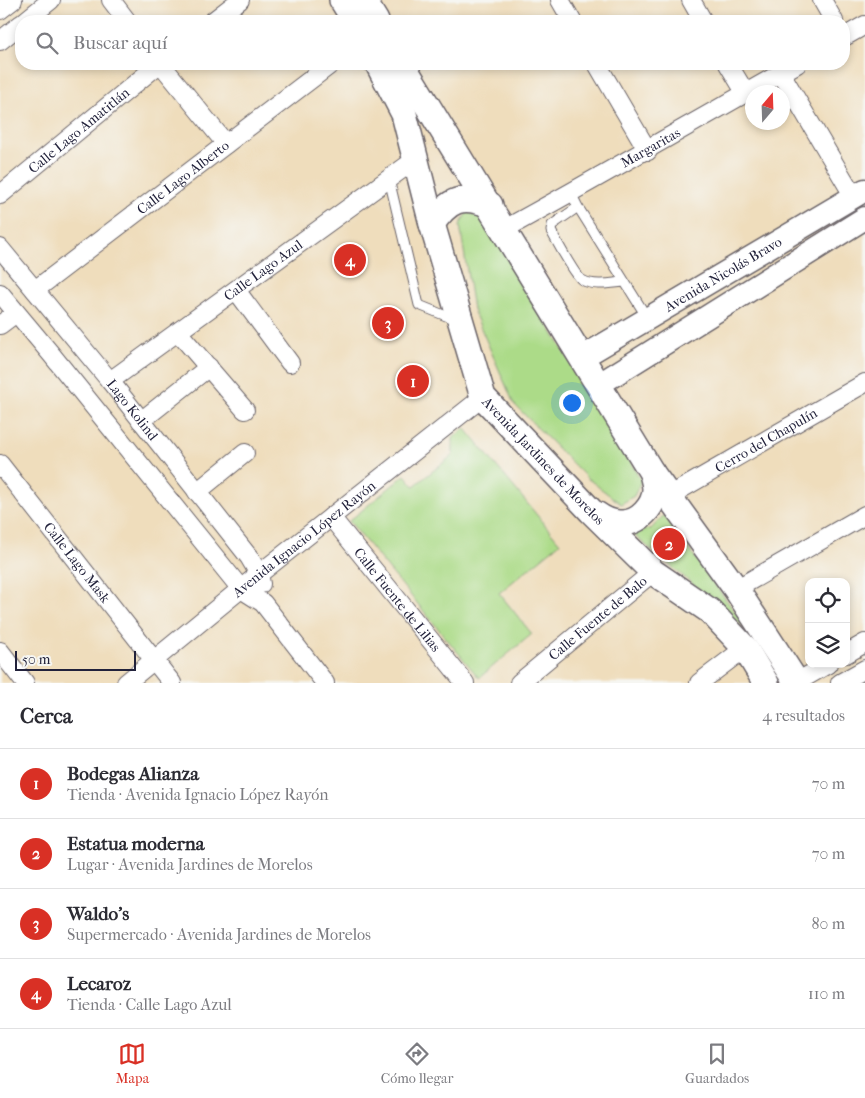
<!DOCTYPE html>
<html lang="es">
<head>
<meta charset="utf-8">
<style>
	:root { --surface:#fff; --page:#f2f2f3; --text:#2b2b33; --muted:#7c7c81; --line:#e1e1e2; --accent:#d93025 }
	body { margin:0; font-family:"IM FELL French Canon",serif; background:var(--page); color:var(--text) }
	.controls { position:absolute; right:15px; bottom:15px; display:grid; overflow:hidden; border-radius:10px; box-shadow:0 2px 8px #0003 }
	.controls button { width:45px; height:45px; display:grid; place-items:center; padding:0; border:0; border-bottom:1px solid var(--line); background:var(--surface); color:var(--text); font:25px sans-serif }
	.compass { position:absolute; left:745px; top:85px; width:45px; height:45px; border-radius:50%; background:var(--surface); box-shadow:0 2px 8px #0003; rotate:19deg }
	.scale { position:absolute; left:15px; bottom:12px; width:121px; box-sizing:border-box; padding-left:5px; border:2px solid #22223b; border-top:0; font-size:14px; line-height:18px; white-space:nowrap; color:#22223b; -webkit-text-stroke:4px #f6f6f2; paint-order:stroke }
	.you { position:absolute; left:571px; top:402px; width:18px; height:18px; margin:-12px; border:4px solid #fff; border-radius:50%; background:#1a73e8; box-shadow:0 0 0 8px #1a73e833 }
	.badge { display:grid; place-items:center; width:32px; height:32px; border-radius:50%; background:var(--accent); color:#fff; font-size:16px; font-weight:700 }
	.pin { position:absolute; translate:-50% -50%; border:2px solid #fff; box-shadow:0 1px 5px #0006 }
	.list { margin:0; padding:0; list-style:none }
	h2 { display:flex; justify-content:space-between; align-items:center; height:65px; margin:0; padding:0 20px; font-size:21px }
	h2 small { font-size:16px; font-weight:400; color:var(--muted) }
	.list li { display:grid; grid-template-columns:32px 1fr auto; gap:15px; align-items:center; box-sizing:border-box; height:70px; padding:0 20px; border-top:1px solid var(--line) }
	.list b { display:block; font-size:19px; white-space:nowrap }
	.list p { margin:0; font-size:16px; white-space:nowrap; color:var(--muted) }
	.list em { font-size:16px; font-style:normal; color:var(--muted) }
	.icon { flex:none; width:28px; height:28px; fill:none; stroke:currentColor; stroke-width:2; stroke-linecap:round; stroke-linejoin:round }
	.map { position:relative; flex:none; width:865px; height:683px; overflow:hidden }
	.search { position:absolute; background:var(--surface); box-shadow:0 2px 8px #0003; left:15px; right:15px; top:15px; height:55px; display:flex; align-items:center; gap:12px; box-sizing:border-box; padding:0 18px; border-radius:20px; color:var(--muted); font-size:19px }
	.sheet { height:345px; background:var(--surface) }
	nav { display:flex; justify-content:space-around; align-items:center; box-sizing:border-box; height:70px; border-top:1px solid var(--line); background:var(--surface); font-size:14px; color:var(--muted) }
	nav a { display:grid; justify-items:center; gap:2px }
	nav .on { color:var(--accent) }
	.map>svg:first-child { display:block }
</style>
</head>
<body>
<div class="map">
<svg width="865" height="683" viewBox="0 0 865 683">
	<rect width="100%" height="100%" fill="#f6f6f2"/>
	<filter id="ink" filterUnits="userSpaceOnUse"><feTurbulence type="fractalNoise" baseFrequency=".02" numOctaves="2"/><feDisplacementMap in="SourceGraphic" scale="10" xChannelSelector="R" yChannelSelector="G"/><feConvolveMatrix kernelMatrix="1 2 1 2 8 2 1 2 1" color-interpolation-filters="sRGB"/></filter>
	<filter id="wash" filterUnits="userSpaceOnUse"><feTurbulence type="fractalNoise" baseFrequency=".0096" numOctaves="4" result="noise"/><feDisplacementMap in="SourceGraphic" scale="20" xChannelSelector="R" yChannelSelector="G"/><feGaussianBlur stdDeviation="1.12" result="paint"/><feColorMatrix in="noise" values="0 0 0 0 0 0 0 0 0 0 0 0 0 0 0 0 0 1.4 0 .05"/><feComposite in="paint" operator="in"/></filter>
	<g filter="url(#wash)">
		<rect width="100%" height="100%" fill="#efddbc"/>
		<!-- green -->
		<path fill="#acdb88" stroke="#677e62" d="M467,212l16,6 146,240 12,23 -7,15 -13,8 -34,-26 -73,-74 -41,-94 -13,-85z
			M465,428l95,115 -61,50 33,41 -53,44 -130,-157 56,-46 9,11 39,-31v-17z
			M664,515l85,116 -119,-99 21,-3z"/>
	</g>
	<g filter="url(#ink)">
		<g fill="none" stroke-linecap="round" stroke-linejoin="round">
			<defs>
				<path id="service" d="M389,179l30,126 37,15
					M571,193l7,14 70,112
					M578,207l-26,18 -1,6c5,9 24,45 31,49 13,7 30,3 43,2"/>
				<g id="minor">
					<path d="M111,0l16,21"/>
					<path d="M560,0l12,21"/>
					<path d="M691,0l12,21"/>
					<path d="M822,0l12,21"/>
					<path d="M0,10l13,-10"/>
					<path d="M25,21l26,-21"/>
					<path d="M213,21l27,-21"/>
					<path d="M844,37l21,-12"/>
					<path d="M0,41l21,-17"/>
					<path d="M161,64l65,80"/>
					<path d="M597,64l51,87"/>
					<path d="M728,64l17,28"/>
					<path d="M781,73l73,124"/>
					<path id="s1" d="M0,195l159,-131"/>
					<path id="s2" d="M503,230c99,-54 196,-111 294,-166"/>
					<path id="s3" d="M0,248l110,133 139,176 10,17 2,10"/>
					<path id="s4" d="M35,290l296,-226"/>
					<path d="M236,290l54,73"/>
					<path d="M0,293l51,61 190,235 22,14 62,80"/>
					<path d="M0,325l16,-12"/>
					<path d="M178,332l67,78"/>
					<path id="s5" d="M110,381l306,-222"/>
					<path d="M141,421l68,-54"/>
					<path id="s6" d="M0,464l172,219"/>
					<path d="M197,492l48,-39"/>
					<path id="s7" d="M669,496l196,-113"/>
					<path id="s8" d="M331,517l134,166"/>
					<path d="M736,589l129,-74"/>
					<path d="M0,651l25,32"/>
					<path d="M846,654l19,-11"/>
					<path d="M797,682l31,-18"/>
					<path id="s9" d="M126,683l133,-109 224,-177"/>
					<path id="s10" d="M519,683l134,-111"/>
					<path d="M699,683l46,-35"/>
					<path d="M840,683l25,-14"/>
				</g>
				<g id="tertiary">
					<path id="s11" d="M581,358l284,-168"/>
					<path d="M598,385l267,-167"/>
				</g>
				<g id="secondary">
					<path d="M342,0l13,21"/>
					<path d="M363,0l13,21"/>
					<path id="s12" d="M378,64l26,50 28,110 51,173 108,114 62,61 57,39 35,37 21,35"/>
					<path d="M402,64l250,409 84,116 61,94"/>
					<path d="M432,224c17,-25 30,-30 58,-19"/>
					<path d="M596,514c7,5 16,10 26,9 17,0 33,-17 33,-34 0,-5 -2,-11 -3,-16"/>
				</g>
			</defs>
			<!-- service casing -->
			<use href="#service" stroke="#6a6368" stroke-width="11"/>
			<!-- minor casing -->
			<use href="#minor" stroke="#6a6368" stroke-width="20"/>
			<!-- tertiary casing -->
			<use href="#tertiary" stroke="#6a6368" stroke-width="25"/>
			<!-- secondary casing -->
			<use href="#secondary" stroke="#6a6368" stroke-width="28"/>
			<!-- service -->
			<use href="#service" stroke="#fff" stroke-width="9"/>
			<!-- minor -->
			<use href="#minor" stroke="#fff" stroke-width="18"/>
			<!-- tertiary -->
			<use href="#tertiary" stroke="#fff" stroke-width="22"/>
			<!-- secondary -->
			<use href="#secondary" stroke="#fff" stroke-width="25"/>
		</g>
	</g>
	<g text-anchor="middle" stroke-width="4" stroke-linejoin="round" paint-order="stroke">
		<!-- street labels -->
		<g font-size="14" fill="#22223b" stroke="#f6f6f2">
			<text dy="5" stroke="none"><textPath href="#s1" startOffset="102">Calle Lago Amatitlán</textPath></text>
			<text dy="5" stroke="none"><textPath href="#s2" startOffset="169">Margaritas</textPath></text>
			<text dy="5" stroke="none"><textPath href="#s4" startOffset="186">Calle Lago Alberto</textPath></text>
			<text dy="5" stroke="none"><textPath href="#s5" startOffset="189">Calle Lago Azul</textPath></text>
			<text dy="5" stroke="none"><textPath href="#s11" startOffset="165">Avenida Nicolás Bravo</textPath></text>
			<text dy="5" stroke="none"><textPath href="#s3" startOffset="209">Lago Kolind</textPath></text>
			<text dy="5" stroke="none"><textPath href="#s7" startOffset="112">Cerro del Chapulín</textPath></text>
			<text dy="5" stroke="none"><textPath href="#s12" startOffset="438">Avenida Jardines de Morelos</textPath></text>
			<text dy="5" stroke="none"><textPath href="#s9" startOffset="229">Avenida Ignacio López Rayón</textPath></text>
			<text dy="5" stroke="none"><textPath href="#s6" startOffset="125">Calle Lago Mask</textPath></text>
			<text dy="5" stroke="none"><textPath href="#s8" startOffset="106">Calle Fuente de Lilias</textPath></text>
			<text dy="5" stroke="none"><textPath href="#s10" startOffset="102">Calle Fuente de Balo</textPath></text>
		</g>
	</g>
</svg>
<div class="controls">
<button><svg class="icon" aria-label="locate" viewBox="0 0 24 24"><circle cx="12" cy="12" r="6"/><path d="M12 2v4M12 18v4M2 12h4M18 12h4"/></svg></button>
<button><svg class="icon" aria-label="layers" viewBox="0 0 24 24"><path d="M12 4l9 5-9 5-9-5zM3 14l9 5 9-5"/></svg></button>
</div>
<svg class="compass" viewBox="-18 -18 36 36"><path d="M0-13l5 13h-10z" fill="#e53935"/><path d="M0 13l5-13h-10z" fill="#7c7c81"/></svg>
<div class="scale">50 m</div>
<div class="you"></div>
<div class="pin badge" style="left:413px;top:381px">1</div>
<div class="pin badge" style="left:669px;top:544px">2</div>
<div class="pin badge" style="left:388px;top:323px">3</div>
<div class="pin badge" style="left:350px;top:260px">4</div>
<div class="search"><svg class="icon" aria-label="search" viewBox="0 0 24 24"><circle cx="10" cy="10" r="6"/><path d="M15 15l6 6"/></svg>Buscar aquí</div>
</div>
<section class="sheet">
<h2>Cerca<small>4 resultados</small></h2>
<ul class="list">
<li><span class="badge">1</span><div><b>Bodegas Alianza</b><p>Tienda · Avenida Ignacio López Rayón</p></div><em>70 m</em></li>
<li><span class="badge">2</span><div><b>Estatua moderna</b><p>Lugar · Avenida Jardines de Morelos</p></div><em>70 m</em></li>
<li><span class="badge">3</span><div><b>Waldo's</b><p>Supermercado · Avenida Jardines de Morelos</p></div><em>80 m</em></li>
<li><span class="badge">4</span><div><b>Lecaroz</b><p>Tienda · Calle Lago Azul</p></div><em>110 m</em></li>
</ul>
</section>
<nav>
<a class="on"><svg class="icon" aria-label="map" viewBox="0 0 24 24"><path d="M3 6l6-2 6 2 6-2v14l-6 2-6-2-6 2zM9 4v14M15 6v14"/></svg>Mapa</a>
<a><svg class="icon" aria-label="directions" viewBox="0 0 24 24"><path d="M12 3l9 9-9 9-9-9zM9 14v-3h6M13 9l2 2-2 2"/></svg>Cómo llegar</a>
<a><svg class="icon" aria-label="saved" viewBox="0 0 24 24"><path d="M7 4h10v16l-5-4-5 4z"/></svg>Guardados</a>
</nav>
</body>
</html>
